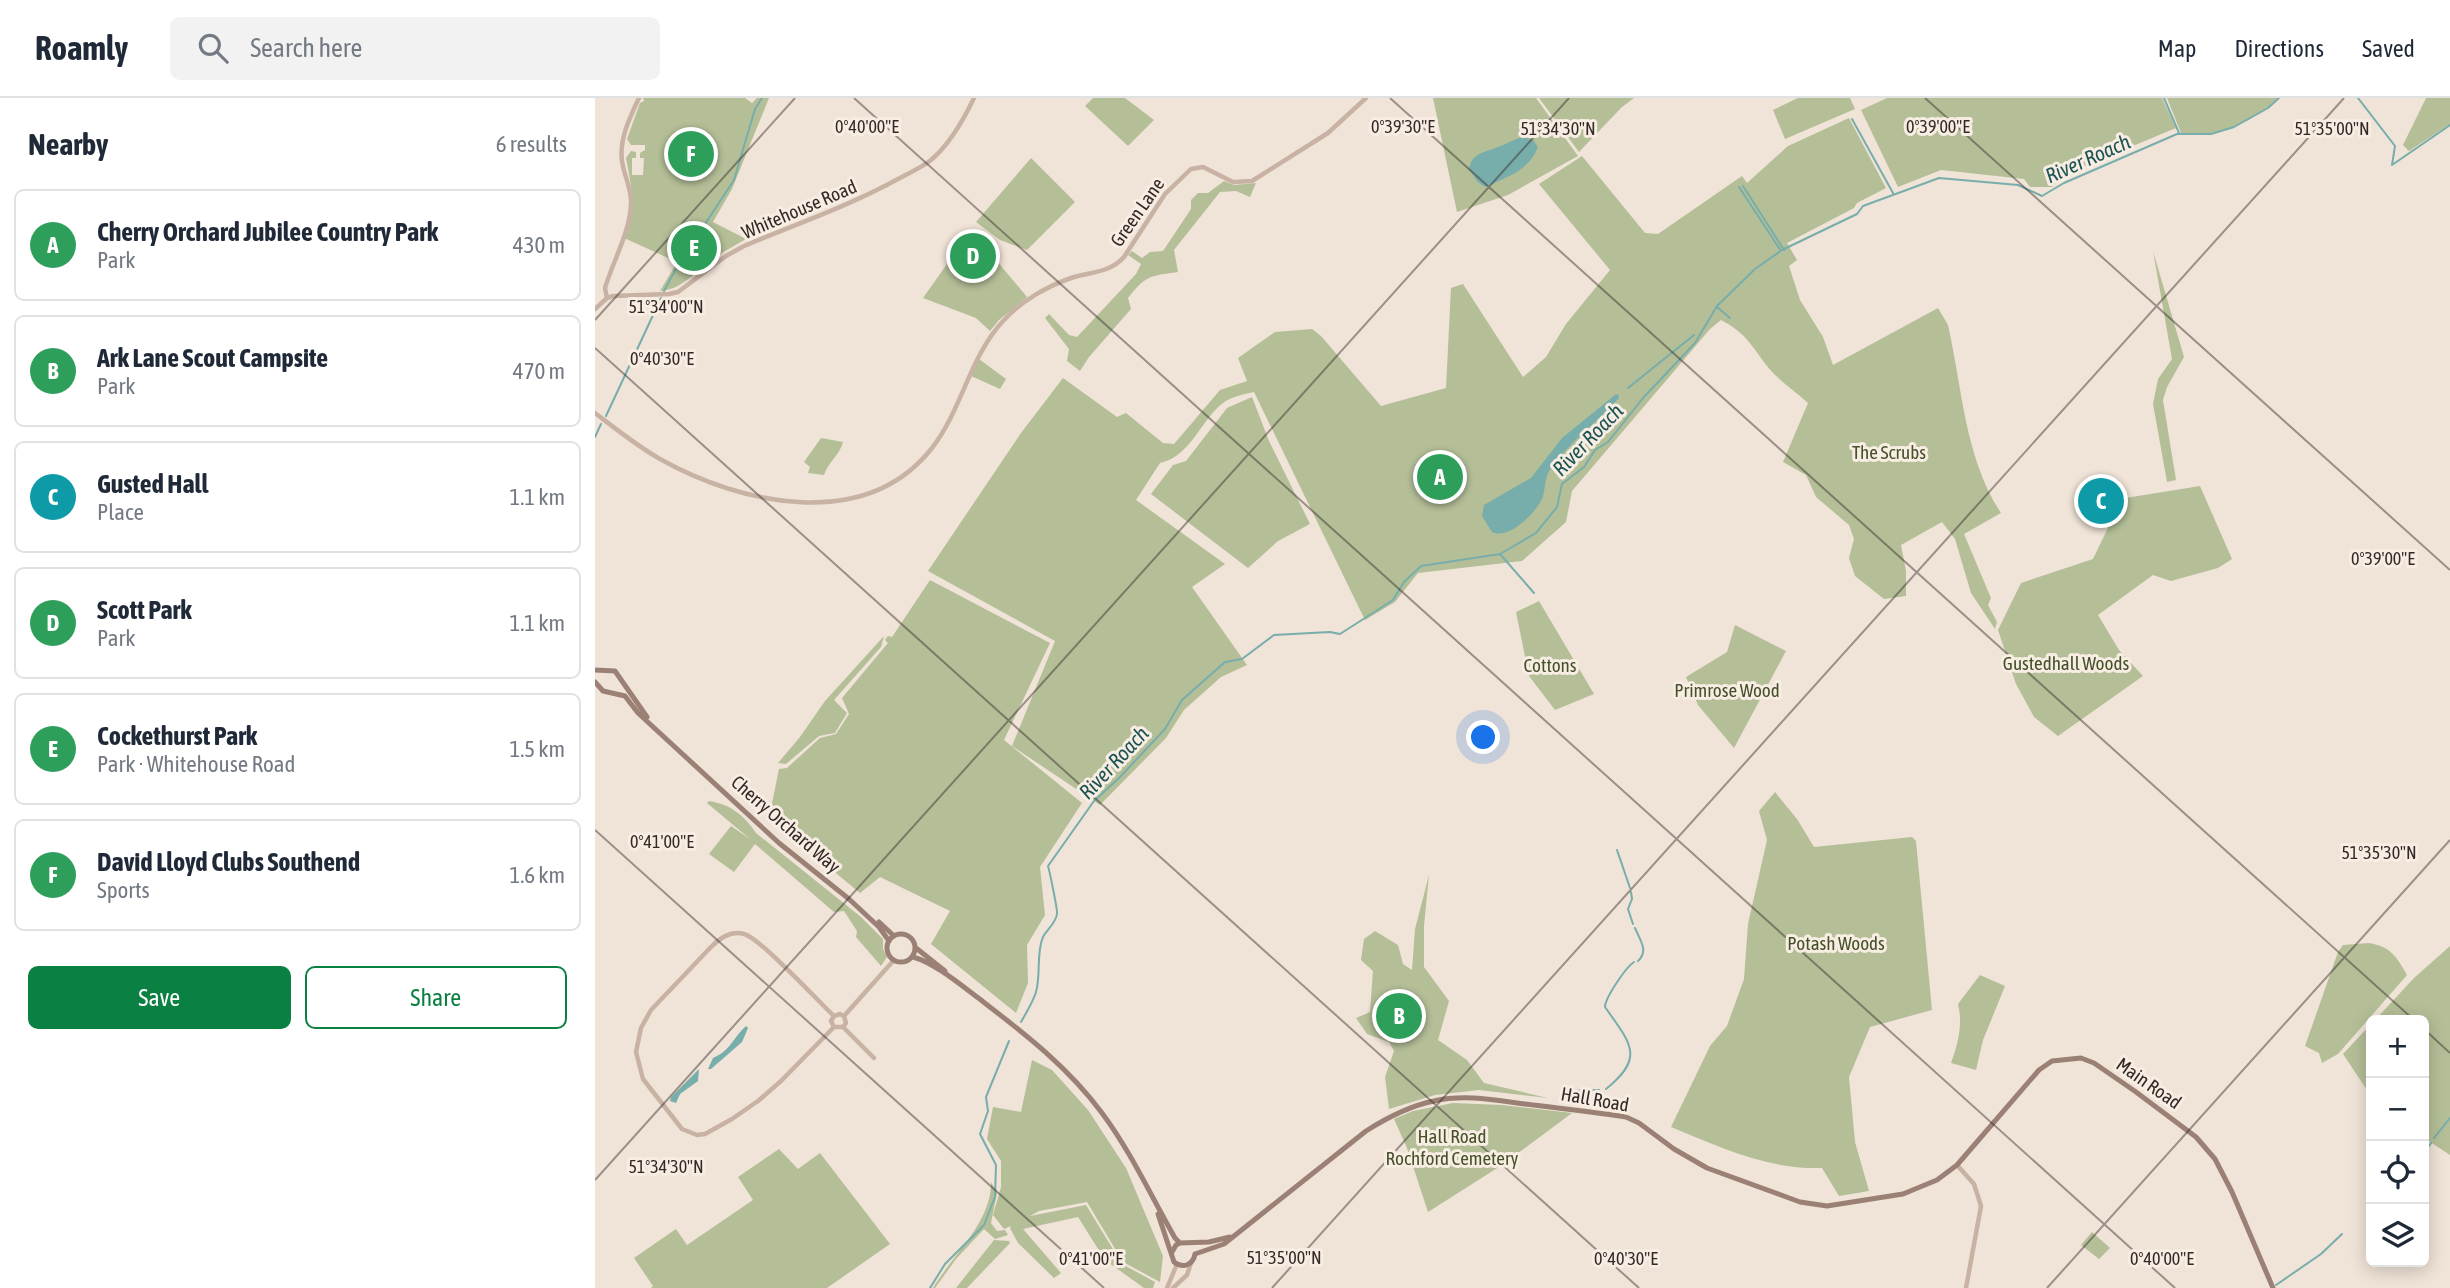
<!DOCTYPE html>
<html lang="en">
<head>
<meta charset="utf-8">
<style>
	:root { --surface:#fff; --page:#f2f2f3; --text:#1f2937; --muted:#747a83; --line:#e0e1e3; --accent:#0b8043 }
	body { margin:0; font-family:"Asap Condensed",sans-serif; background:var(--page); color:var(--text) }
	.controls { position:absolute; right:21px; bottom:21px; display:grid; overflow:hidden; border-radius:10px; box-shadow:0 4px 18px #0003 }
	.controls button { width:63px; height:63px; display:grid; place-items:center; padding:0; border:0; border-bottom:2px solid var(--line); background:var(--surface); color:var(--text); font:35px sans-serif }
	.you { position:absolute; left:889px; top:640px; width:24px; height:24px; margin:-18px; border:5px solid #fff; border-radius:50%; background:#1a73e8; box-shadow:0 0 0 10px #1a73e833 }
	.badge { display:grid; place-items:center; width:46px; height:46px; border-radius:50%; background:var(--accent); color:#fff; font-size:23px; font-weight:700 }
	.pin { position:absolute; translate:-50% -50%; border:4px solid #fff; box-shadow:0 2px 7px #0006 }
	.list { margin:0; padding:0; list-style:none }
	h2 { display:flex; justify-content:space-between; align-items:center; height:91px; margin:0; padding:0 28px; font-size:30px }
	h2 small { font-size:23px; font-weight:400; color:var(--muted) }
	.list li { display:grid; grid-template-columns:46px 1fr auto; gap:21px; align-items:center; box-sizing:border-box; height:112px; margin:0 14px 14px; padding:0 14px; border:2px solid var(--line); border-radius:10px }
	.list b { display:block; font-size:26px; white-space:nowrap }
	.list p { margin:0; font-size:23px; white-space:nowrap; color:var(--muted) }
	.list em { font-size:23px; font-style:normal; color:var(--muted) }
	.actions { display:flex; gap:14px; padding:21px 28px }
	.actions a { flex:1; padding:16px 0; border:2px solid var(--accent); border-radius:10px; text-align:center; font-size:24px; color:var(--accent) }
	.actions .main { background:var(--accent); color:#fff }
	.icon { flex:none; width:38px; height:38px; fill:none; stroke:currentColor; stroke-width:2; stroke-linecap:round; stroke-linejoin:round }
	.map { position:relative; flex:none; width:1855px; height:1190px; overflow:hidden }
	header { display:flex; align-items:center; gap:42px; box-sizing:border-box; height:98px; padding:0 35px; background:var(--surface); border-bottom:2px solid var(--line) }
	header strong { font-size:33px }
	nav { display:flex; gap:38px; margin-inline-start:auto; font-size:24px }
	.search { width:490px; height:63px; background:var(--page); display:flex; align-items:center; gap:18px; box-sizing:border-box; padding:0 24px; border-radius:10px; color:var(--muted); font-size:26px }
	main { display:flex }
	aside { flex:1; background:var(--surface) }
	.map>svg:first-child { display:block }
</style>
</head>
<body>
<header>
<strong>Roamly</strong>
<div class="search"><svg class="icon" aria-label="search" viewBox="0 0 24 24"><circle cx="10" cy="10" r="6"/><path d="M15 15l6 6"/></svg>Search here</div>
<nav><a>Map</a><a>Directions</a><a>Saved</a></nav>
</header>
<main>
<aside>
<h2>Nearby<small>6 results</small></h2>
<ul class="list">
<li><span class="badge" style="background:#2e9e5b">A</span><div><b>Cherry Orchard Jubilee Country Park</b><p>Park</p></div><em>430 m</em></li>
<li><span class="badge" style="background:#2e9e5b">B</span><div><b>Ark Lane Scout Campsite</b><p>Park</p></div><em>470 m</em></li>
<li><span class="badge" style="background:#0f9aa8">C</span><div><b>Gusted Hall</b><p>Place</p></div><em>1.1 km</em></li>
<li><span class="badge" style="background:#2e9e5b">D</span><div><b>Scott Park</b><p>Park</p></div><em>1.1 km</em></li>
<li><span class="badge" style="background:#2e9e5b">E</span><div><b>Cockethurst Park</b><p>Park · Whitehouse Road</p></div><em>1.5 km</em></li>
<li><span class="badge" style="background:#2e9e5b">F</span><div><b>David Lloyd Clubs Southend</b><p>Sports</p></div><em>1.6 km</em></li>
</ul>
<div class="actions"><a class="main">Save</a><a>Share</a></div>
</aside>
<div class="map">
<svg width="1855" height="1190" viewBox="0 0 1855 1190">
	<rect width="100%" height="100%" fill="#f0e3d7"/>
	<!-- green -->
	<path fill="#b4bf98" d="M48,0h102l7,5 5,-5h12l-37,91 -19,33 33,17c-12,7 -24,13 -34,21 -17,12 -31,30 -52,31l17,-29 -53,-24c11,-37 9,-43 2,-80l5,-7 5,1v6h-4v17h11l1,-17h-4v-5l5,-3v-5h-14l-4,-6 13,-36 4,-2z
		M498,0h32l29,22 -26,26 -43,-40z
		M838,0h103l42,58 -70,39 -51,17z
		M944,0h95l-12,9 -43,45z
		M1203,0h52l5,11 -70,30 -12,-29z
		M1292,0h275l14,30 -113,47 -11,12h-22l-6,-8 -83,-9 -43,17 -37,-77z
		M1572,0h112c-17,16 -45,32 -69,35 -10,1 -20,0 -29,0z
		M1831,0h24v26l-41,27 -6,-6z
		M1254,20l37,70 -29,15 -3,5 -67,35 10,17 -8,6 11,34 23,37 10,28 105,-57 10,17c14,62 17,134 53,188l-37,21 27,64 -3,7 9,17 -2,7 -24,-36 -16,-54 -13,-17 -41,23 5,26v25l-22,3 -29,-23 -6,-18 5,-19 -5,-14 -33,-28 -10,-22 -23,-13 25,-59c-13,-12 -30,-23 -41,-37 -16,-21 -21,-33 -46,-46l-11,9 -138,162 -6,31 -44,39 -104,12 -23,29 -30,18 -111,-228c-9,2 -24,5 -31,11 -23,18 -32,53 -63,60l-24,37 89,64 -33,23 55,78 -26,12 -37,33 -18,28 -66,67 -88,-59 43,-105 -127,-70 93,-138 42,-55 54,39 9,-4 37,30 11,1 46,-54 27,-9 -9,-23 37,-26 37,-3 9,7 60,70 65,-18 5,-100 12,-4 60,93 23,-20 20,-33 44,-54 -71,-86 43,-28 63,77 13,1 84,-58 5,7 41,-37z
		M436,60l44,44 -48,48 -27,-10 -24,-18z
		M629,83l10,4 22,-2 -6,14 -14,-6 -16,1 -46,58 4,22c-28,4 -32,3 -50,26l3,11 -42,48 -9,14 -13,-10 2,-12 -24,-31 4,-4 20,21 8,2 59,-63 5,-10 -13,-9 4,-4 10,7 8,-6 13,-1 28,-42v-9l7,-7h10z
		M376,132l56,67 -28,23 -9,11 -14,-13 -53,-20z
		M1558,153l31,106 -17,30 -4,13 13,80 -9,2 -14,-78 5,-25 14,-20z
		M384,261l27,20 -6,10 -29,-13z
		M657,299l17,44 41,83 -32,17 -30,27 -97,-74 22,-29 13,-4 41,-53z
		M226,340l22,4c-3,13 -15,20 -19,33l-16,-2 2,-6 -6,-5z
		M1605,388l32,73 -14,9 -47,13 -18,-6 -55,40 21,35 24,26 -85,60 -24,-19 -18,-33 -18,-54 23,-47 72,-24 24,-50 -4,-9z
		M335,482l120,63 -46,97 78,63 -42,64 5,48 -18,30 1,38 -12,30 -85,-69 19,-33 -70,-34 -20,16 -91,-75 10,-49 8,-1 33,-30 16,-4 13,-20 -7,-16 46,-55 -3,-3 3,-4 4,1z
		M944,503l55,93 -39,16 -26,-34 -13,-64z
		M1140,527l51,26 -52,97 -36,-43 -12,-28 41,-25z
		M289,538l-3,11 -47,53 13,13 -12,20 -16,3 -33,28 -8,-1 22,-26 25,-36z
		M1180,694l22,27 17,28 98,-10 4,4 16,169 -62,17 -21,50 6,65 14,49 -30,5 -17,-28c-53,2 -103,-21 -151,-41l39,-81 17,-20 17,-47 4,-55 19,-84 -8,-29z
		M114,703c22,4 34,13 47,32l105,84 22,22v10l4,8 -6,9 -25,-29 1,-6 -13,-20 -10,1 -79,-68 -21,28 -25,-18 22,-28 19,13 -43,-36z
		M834,777l-5,51v41l25,34 -11,39 29,20 17,23 64,15 -69,-8 -44,5 -46,14 -4,-32 9,-26 -5,-9 -22,-8 -11,-16 14,-6 3,-41 -12,-11 3,-21 11,-8 23,14 5,19 9,6 3,-41z
		M1774,845c22,4 27,13 38,32l-69,79 -16,9 -3,-10 -14,-7 33,-94 5,-7z
		M1855,848v209l-26,-17v-118h-49l39,-42z
		M1385,877l25,11 -22,54 -7,30 -25,-7c7,-19 12,-39 7,-59z
		M1776,926v72l-28,-42z
		M437,962l20,10 36,40 38,58 37,88 -3,26 -37,-20 -36,-60 -48,9 -9,5 56,-11 36,59 33,18 -2,6h-9l-39,-28 -27,-43 -55,12 38,44 -7,5 -36,-35 -8,-15 1,-2 -7,3 -11,-14 8,-28v-26l-14,-22 6,-32 28,5z
		M858,1005l49,2 70,8 -70,52 -74,47 -21,-64 -13,-29 19,-8z
		M184,1051l19,20 22,-16 70,91 -63,44h-176l2,-2 -19,-28 42,-29 11,16 66,-45 -15,-23z
		M396,1084l6,11 -6,30 6,8 8,-1 3,5 -13,4 -11,-10 -28,30 -21,29h-2c20,-33 59,-67 58,-106z
		M1497,1134l18,16 -11,11 -18,-14z
		M399,1142l15,1 1,2 -43,45h-11z"/>
	<!-- water -->
	<path fill="#77adab" d="M928,39l10,3 5,7c-10,24 -30,30 -53,40l-8,-6 -8,-12c3,-15 13,-16 26,-21 10,-3 17,-8 28,-11z
		M1020,297l3,-1 1,4c-21,23 -49,44 -68,70 -7,9 -5,21 -9,31 -7,15 -34,41 -50,33l-10,-16 2,-11 47,-27 31,-40z
		M151,928l2,2 -6,14 -31,27h-3l5,-11c17,-7 20,-20 33,-32z
		M104,971l-1,12 -18,13 -4,9 -6,-2 1,-4z"/>
	<g fill="none" stroke-linecap="round" stroke-linejoin="round">
		<!-- stream -->
		<path stroke="#77adab" stroke-width="2" d="M1569,0l15,35
			M1763,0l37,48 -3,19 58,-40
			M1257,21l41,74
			M1148,88l41,64
			M1144,89l42,64
			M69,193l14,-26 56,-85 21,-71 7,-11
			M1122,209l13,11
			M1033,290l66,-53
			M11,318l55,-118
			M0,339l6,-13
			M905,456l34,39
			M1022,752l13,38
			M1036,794l1,7 -4,10 5,15
			M1040,830c5,12 14,23 3,33
			M426,924c5,-9 12,-20 15,-30 5,-17 0,-39 7,-55 4,-8 13,-14 14,-23 1,-3 -8,-45 -9,-48l46,-65 26,-24 45,-48 17,-29 43,-38 17,-3 32,-24 56,-3 10,2 53,-34 11,-18 17,-16 79,-12 36,-21 21,-26 5,-23 22,-17 11,-17 13,-8 35,-44 52,-55 22,-37 38,-37 27,-19 75,-36 6,-8 76,-28 79,7 24,11 22,-13 113,-49h34l23,-7 34,-19 11,-10
			M1011,991c40,-32 24,-46 -1,-82 0,-9 21,-40 29,-45
			M967,998l6,-5 31,-1
			M1839,1040l16,-20
			M1829,1055l7,-10
			M1681,1187l45,-31 21,-20
			M335,1190l15,-24 39,-39 11,-28 1,-32 -16,-31 8,-23 -2,-14 23,-56"/>
		<!-- tertiary -->
		<path stroke="#c8b2a4" stroke-width="4.5" d="M12,200l-2,-10c8,-27 25,-56 26,-84 1,-15 -7,-28 -9,-43 -3,-22 8,-44 17,-63
			M0,211l12,-11 6,-2 56,-2 9,-2 48,-36 18,-10c52,-22 105,-40 154,-67 11,-6 23,-11 33,-19 19,-16 32,-39 43,-62
			M0,315c21,16 42,33 65,46 82,46 206,73 272,-11 31,-40 37,-91 72,-128 17,-19 44,-34 67,-42 19,-6 39,-5 53,-21l41,-63 26,-25 12,-2 30,15 19,-1 76,-48 38,-35
			M239,918c-16,-15 -74,-78 -90,-82 -14,-4 -25,5 -34,14l-59,62 -10,18 -5,24 7,27 39,50 15,6 8,-1 27,-15 26,-18 23,-20 53,-54h9l3,-4 -2,-7 50,-56
			M239,929l-3,-6 3,-5 6,-2 4,2
			M248,929l31,31
			M1362,1067l17,19 7,22 -15,82
			M572,1190l10,-24
			M578,1190l14,-13 4,-12"/>
		<!-- secondary -->
		<path stroke="#9b8075" stroke-width="5" d="M0,572l20,1 32,46
			M0,584l8,9 22,5 13,17 141,130 70,56 30,28 10,14
			M284,824l15,14
			M292 850a14 14 0 1 1 28 0a14 14 0 1 1-28 0Z
			M321,850l29,23
			M318,859c22,6 49,29 68,43 44,34 87,67 121,113 29,39 49,83 73,125l5,5
			M563,1116l16,48c9,7 19,3 21,-8
			M577,1154l4,-7 4,-2 29,-1 21,-5
			M600,1156l29,-10 142,-113c22,-14 43,-25 68,-30 30,-7 61,-1 91,3 33,4 67,8 101,13l13,6 35,26 33,19 93,34 27,4 76,-12 34,-14 20,-15 82,-95 13,-9 29,-3 13,5 42,29 60,45 19,22 17,33 41,96"/>
	</g>
	<!-- ticks -->
	<path fill="none" stroke="#332925" stroke-width="2" stroke-opacity="0.45" d="M259,0l1321,1190M795,0l1024,922M1330,0l525,472M0,222l200,-222M0,250l1044,940M0,732l509,458M1829,931l26,24M0,1082l974,-1082M677,1190l1072,-1190M1452,1190l403,-448"/>
	<g text-anchor="middle" stroke-width="6" stroke-linejoin="round" paint-order="stroke">
		<!-- street labels -->
		<g font-size="19" fill="#332925" stroke="#f8ede3">
			<text transform="translate(204 111) rotate(-23)" y="7">Whitehouse Road</text>
			<text transform="translate(542 114) rotate(-55)" y="7">Green Lane</text>
			<text transform="translate(191 726) rotate(41)" y="7">Cherry Orchard Way</text>
			<text transform="translate(1554 985) rotate(35)" y="7">Main Road</text>
			<text transform="translate(1000 1001) rotate(10)" y="7">Hall Road</text>
		</g>
		<!-- park labels -->
		<g font-size="19" fill="#45512a" stroke="#f8ede3">
			<text x="1294" y="361">The Scrubs</text>
			<text x="1471" y="572">Gustedhall Woods</text>
			<text x="955" y="574">Cottons</text>
			<text x="1132" y="599">Primrose Wood</text>
			<text x="1241" y="852">Potash Woods</text>
			<text x="857" y="1045">Hall Road<tspan x="857" dy="22">Rochford Cemetery</tspan></text>
		</g>
		<!-- water labels -->
		<g font-size="21" font-style="italic" fill="#1c5353" stroke="#f8ede3">
			<text transform="translate(1493 61) rotate(-24)" y="7">River Roach</text>
			<text transform="translate(993 342) rotate(-46)" y="7">River Roach</text>
			<text transform="translate(519 665) rotate(-47)" y="7">River Roach</text>
		</g>
	</g>
	<g font-size="18" text-anchor="middle" fill="#332925" stroke="#f8ede3" stroke-width="6" stroke-linejoin="round" paint-order="stroke">
		<text x="808" y="35">0°39'30"E</text>
		<text x="272" y="35">0°40'00"E</text>
		<text x="1343" y="35">0°39'00"E</text>
		<text x="963" y="37">51°34'30"N</text>
		<text x="1737" y="37">51°35'00"N</text>
		<text x="71" y="215">51°34'00"N</text>
		<text x="67" y="267">0°40'30"E</text>
		<text x="1788" y="467">0°39'00"E</text>
		<text x="67" y="750">0°41'00"E</text>
		<text x="1784" y="761">51°35'30"N</text>
		<text x="71" y="1075">51°34'30"N</text>
		<text x="689" y="1166">51°35'00"N</text>
		<text x="496" y="1167">0°41'00"E</text>
		<text x="1031" y="1167">0°40'30"E</text>
		<text x="1567" y="1167">0°40'00"E</text>
	</g>
</svg>
<div class="controls">
<button>+</button>
<button>−</button>
<button><svg class="icon" aria-label="locate" viewBox="0 0 24 24"><circle cx="12" cy="12" r="6"/><path d="M12 2v4M12 18v4M2 12h4M18 12h4"/></svg></button>
<button><svg class="icon" aria-label="layers" viewBox="0 0 24 24"><path d="M12 4l9 5-9 5-9-5zM3 14l9 5 9-5"/></svg></button>
</div>
<div class="you"></div>
<div class="pin badge" style="left:845px;top:379px;background:#2e9e5b">A</div>
<div class="pin badge" style="left:804px;top:918px;background:#2e9e5b">B</div>
<div class="pin badge" style="left:1506px;top:403px;background:#0f9aa8">C</div>
<div class="pin badge" style="left:378px;top:158px;background:#2e9e5b">D</div>
<div class="pin badge" style="left:99px;top:150px;background:#2e9e5b">E</div>
<div class="pin badge" style="left:96px;top:56px;background:#2e9e5b">F</div>
</div>
</main>
</body>
</html>
